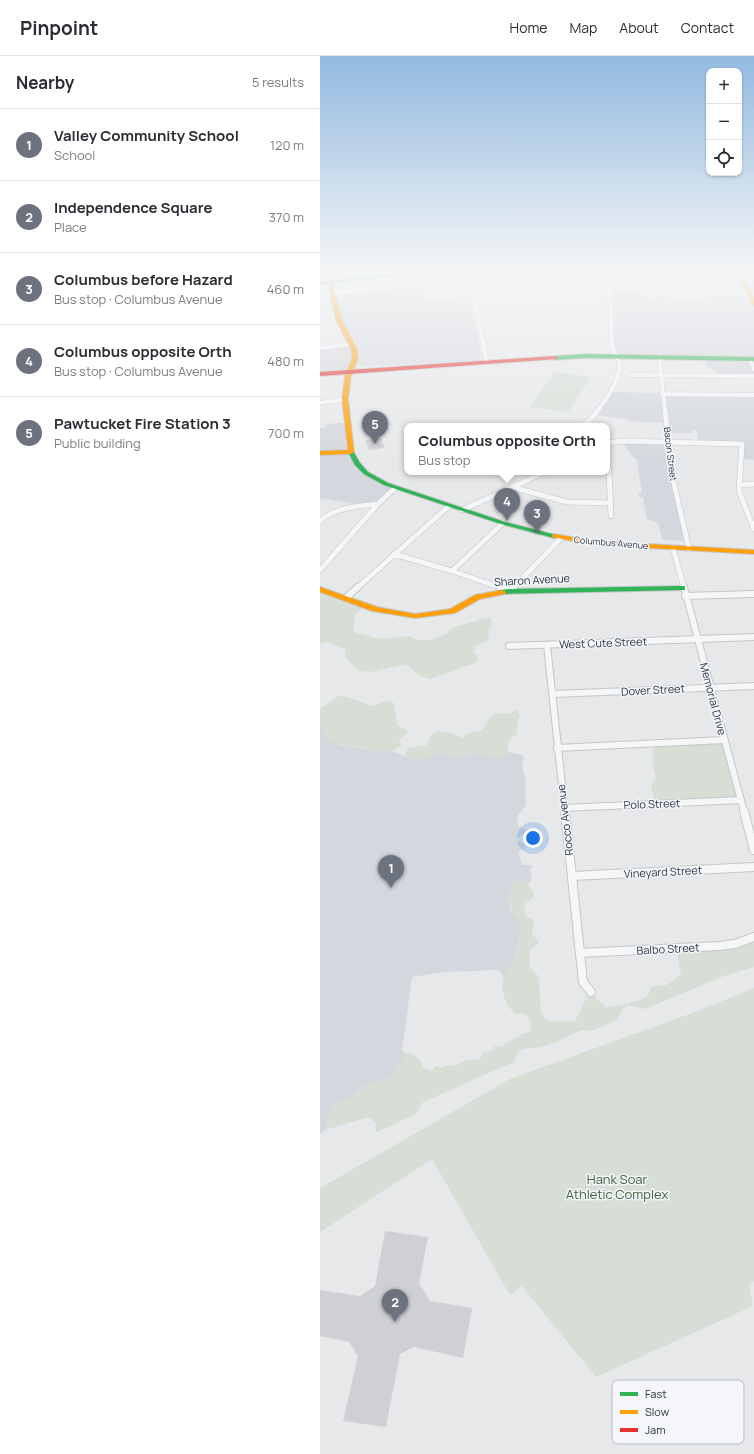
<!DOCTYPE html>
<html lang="en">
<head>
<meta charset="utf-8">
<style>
	:root { --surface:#fff; --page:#f2f2f3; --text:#2b2b33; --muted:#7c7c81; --line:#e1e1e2; --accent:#6c737f }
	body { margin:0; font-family:Manrope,sans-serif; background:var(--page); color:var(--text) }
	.controls { position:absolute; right:12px; top:12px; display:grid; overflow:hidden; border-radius:8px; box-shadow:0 1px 3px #0004 }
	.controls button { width:36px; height:36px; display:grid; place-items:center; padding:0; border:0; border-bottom:1px solid var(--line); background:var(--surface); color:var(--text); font:20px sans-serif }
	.you { position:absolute; left:213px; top:782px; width:14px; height:14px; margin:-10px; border:3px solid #fff; border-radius:50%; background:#1a73e8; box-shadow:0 0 0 6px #1a73e833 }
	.badge { display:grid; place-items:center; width:26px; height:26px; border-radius:50%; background:var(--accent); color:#fff; font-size:13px; font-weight:700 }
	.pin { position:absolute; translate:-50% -33px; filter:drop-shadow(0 1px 2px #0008) }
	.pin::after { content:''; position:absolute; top:21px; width:14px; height:12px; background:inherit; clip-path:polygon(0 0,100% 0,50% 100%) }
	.popup { position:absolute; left:84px; top:367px; width:206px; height:52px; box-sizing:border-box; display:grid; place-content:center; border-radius:8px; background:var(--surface); filter:drop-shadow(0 1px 3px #0005); font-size:13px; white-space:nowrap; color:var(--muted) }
	.popup b { font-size:15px; color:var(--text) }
	.popup::after { content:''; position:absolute; left:50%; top:100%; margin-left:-8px; border:8px solid transparent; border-top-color:var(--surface) }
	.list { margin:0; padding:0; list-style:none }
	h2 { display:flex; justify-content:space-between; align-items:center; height:52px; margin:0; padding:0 16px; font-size:17px }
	h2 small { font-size:13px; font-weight:400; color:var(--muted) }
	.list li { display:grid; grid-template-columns:26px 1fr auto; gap:12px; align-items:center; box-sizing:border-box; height:72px; padding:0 16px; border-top:1px solid var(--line) }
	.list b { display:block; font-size:15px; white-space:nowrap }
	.list p { margin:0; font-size:13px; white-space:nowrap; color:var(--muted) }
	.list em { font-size:13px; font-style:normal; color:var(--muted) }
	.icon { flex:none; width:22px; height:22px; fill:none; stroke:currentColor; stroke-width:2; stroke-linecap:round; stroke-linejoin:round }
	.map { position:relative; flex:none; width:434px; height:1398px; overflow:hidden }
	header { display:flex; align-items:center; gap:24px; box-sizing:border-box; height:56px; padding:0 20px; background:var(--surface); border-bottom:1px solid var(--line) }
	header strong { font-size:19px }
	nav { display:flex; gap:22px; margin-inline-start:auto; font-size:14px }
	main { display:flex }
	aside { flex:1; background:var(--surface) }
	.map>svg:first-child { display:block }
</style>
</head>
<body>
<header>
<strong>Pinpoint</strong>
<nav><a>Home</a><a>Map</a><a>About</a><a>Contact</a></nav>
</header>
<main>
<aside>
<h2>Nearby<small>5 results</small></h2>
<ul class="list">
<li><span class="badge">1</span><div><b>Valley Community School</b><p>School</p></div><em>120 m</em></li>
<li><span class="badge">2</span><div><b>Independence Square</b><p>Place</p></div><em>370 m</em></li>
<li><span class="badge">3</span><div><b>Columbus before Hazard</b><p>Bus stop · Columbus Avenue</p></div><em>460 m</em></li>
<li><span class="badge">4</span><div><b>Columbus opposite Orth</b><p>Bus stop · Columbus Avenue</p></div><em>480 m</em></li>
<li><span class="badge">5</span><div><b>Pawtucket Fire Station 3</b><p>Public building</p></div><em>700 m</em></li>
</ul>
</aside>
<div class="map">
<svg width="434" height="1398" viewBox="0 0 434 1398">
	<rect width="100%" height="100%" fill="#e6e8ea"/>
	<!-- built -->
	<path fill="#d4d7dd" d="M418,215h16v106l-34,-1 -2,-4 -11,-5 -2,-8 -90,-1 -4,-67 37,4 1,4 5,-1 2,-2 23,2h28v-2h43z
		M101,228l8,16 40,-4 13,61 -7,4 -108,5 -9,-2 1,-13 -3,-10 -10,-13 -5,-12 -5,-22z
		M32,289l-2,27 -30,3v-27z
		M289,336l145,3v65l-10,-1 -1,-13 -45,-2 -1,-12 -3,-2h-2l-1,3h-23l-2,-10 -38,-2 -3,-2 -30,-4z
		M16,367h11l3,25 15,25 28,14 -16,17h-21l-36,-6v-70h6v-3z
		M302,387h47l6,49 12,49 -24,-1 -5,-17 -11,-4 -4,-21 -4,-1v-4l3,-1 -5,-32 -6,-5v-2z
		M0,666l4,8 16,15 37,6h15l23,9 10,-1 6,-4 8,-1 20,2 28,-2 13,5 9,-7 15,4 -2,8 3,15 1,26 -10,13 3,9 10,3 -2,4 -9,3 -2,4 10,3 -2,4 -6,4 4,13h10l-2,6 2,7 -3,6 -7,-4 -10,5 -1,7 -3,2 3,17 9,9 2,9 -9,33 -9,15 -5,-7 -55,2 -32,5 -10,73 2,2v5l-15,21 -20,5 -23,17 -15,7 -6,23 -5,4z"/>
	<!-- green -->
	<path fill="#d6ded6" d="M235,316l36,5 -23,35 -38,-5z
		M6,535l41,14 -12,9 -2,16 4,3 16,4 11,2 25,-3 9,4h12l15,-5 7,-7 30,-9 9,-1 1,7 -4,6 1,9 -14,6 -2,6 6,7 -4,4 -45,16 -11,-4 -13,-11 -36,8 -12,-2 -12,-12 -1,-9 -17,-7 -8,2v-51z
		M20,639l33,11 14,-5 7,2 3,22 12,6 -10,9 2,6 -9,5h-15l-49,-9 -8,-20v-13z
		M197,654l3,7 -3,5v12l-8,6 -2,9 2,3 -9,7 -13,-5 -28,2 -20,-2 -8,1 -6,4 -10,1 -11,-5 4,-7 19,-3c4,-20 21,-14 35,-7l8,-6 12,-1 5,-9 8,-9 14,1z
		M406,687l15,61 -86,2 -4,-21 5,-8 -3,-11v-20z
		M196,824c11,-1 14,7 19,16l-9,7 -2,9 4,6 6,2 -2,14 7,8 -1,2 -6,4 -3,5 1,14 9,10 2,36 6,7 6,2 22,-1 12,-24 5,-2 14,12c8,0 34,-5 40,-10 3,-3 5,-7 6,-11l15,-1 14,-11 -4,-23 77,-12v28l-30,9 -79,33 -18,-4 -5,5 -5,10 -26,11 -9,-1 -14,6 -8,5 -20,6 -18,2 -5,5 -3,8 -91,40 -8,13c-14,4 -25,13 -39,17v-9l-7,-6 -44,13 6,-23 15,-7 23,-17 20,-5 15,-21v-5c11,3 16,5 19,16l9,3 3,-5 6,2 4,-2 12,-1 6,-4 17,-2 3,-6 8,-2 4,-5 5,1 22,-13 9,-2c1,-11 -2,-21 -15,-18 -11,-8 -16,-24 -12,-37 2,-5 6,-9 8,-14 5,-11 10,-30 8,-42 -7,-3 -9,-11 -9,-18l-3,-2 -2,-5 5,-4 1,-7z
		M434,932v293l-5,4 4,21 -157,71 -74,-91 -12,9 -78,-136 -112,73v-44l190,-109 185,-67z"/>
	<!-- building -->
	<path fill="#ced0d3" d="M61,382l4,10 -16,2 -4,-10z
		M65,1175l43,6 -9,46 11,18 42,7 -9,50 -49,-11 -14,7 -14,73 -43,-6 15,-65 -9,-14 -29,-6v-46l40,6 15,-10z"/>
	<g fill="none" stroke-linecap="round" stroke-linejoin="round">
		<defs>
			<path id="street-far3" d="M140,215l13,21 14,70
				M13,237l132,-13
				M0,292l32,-4
				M339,301l6,54
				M430,303l4,10
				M311,319l123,1
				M342,338l92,1
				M0,347l25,-4
				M277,355c10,-12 20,-28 23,-43 1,-9 -6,-12 -7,-20 -4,-25 -2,-52 -3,-77"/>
			<path id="street-far2" d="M345,354l7,65 17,74
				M260,370l10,-6 8,-10
				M287,387l17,-2 118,3 -3,47 15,38
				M287,406l2,10 2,44
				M419,429l15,-1
				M192,431l55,15 44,1
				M142,454l83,-38
				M0,465c17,-14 37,-15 58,-17
				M353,492l11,40
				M74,498l58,17 50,17
				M0,514l58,-66 17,-16
				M132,515l51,-48
				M37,532l92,-82
				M193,532l48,-50"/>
			<path id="street-far1" d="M179,531l11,4 4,-4
				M364,531l60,225
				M365,540l69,-2
				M26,542l12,-11
				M227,589l18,167
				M189,590l245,-9
				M233,638l201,-8
				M237,692l167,-8
				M244,752l177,-8"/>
			<path id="street" d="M245,755l18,171 8,10
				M424,755l10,39
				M252,820l182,-9
				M260,897l138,-7 17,-2 19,-7"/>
			<path id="fast" d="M100,215h18l-118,13v-2z
				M265,298l169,3v4l-169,-3 -30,2 -3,-2 3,-2z
				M29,395h4l7,12 8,9 20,11 117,39 51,13 2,1 -4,2 -53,-14 -117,-39 -20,-11 -9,-9 -7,-13z
				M362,530h3v4l-183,4 -4,-2 1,-2 11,-1z"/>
			<path id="slow" d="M416,215h4l14,28v6l-2,-1z
				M8,225l4,1 10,38 15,29 1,10 -7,17 -3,23 6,53 -3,2 -31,1v-4l28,-1 -6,-51 3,-23 7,-17 -1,-10 -15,-29z
				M234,478l40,7 160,9v4l-160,-9 -42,-8v-2z
				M0,531l57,20 38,7 35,-5 25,-14 27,-5 4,2 -1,2 -25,5 -25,14 -40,5 -43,-7 -52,-19z"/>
			<path id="jam" d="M235,300l3,2 -1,1 -237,17v-4z"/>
		</defs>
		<!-- street-far3 casing -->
		<use href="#street-far3" stroke="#c4c6c8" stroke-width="5"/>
		<!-- street-far2 casing -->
		<use href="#street-far2" stroke="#c4c6c8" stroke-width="6"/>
		<!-- street-far1 casing -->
		<use href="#street-far1" stroke="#c4c6c8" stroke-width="8"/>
		<!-- street casing -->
		<use href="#street" stroke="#c4c6c8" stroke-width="10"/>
		<!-- fast casing -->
		<use href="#fast" stroke="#c4c6c8" stroke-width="2"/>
		<!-- slow casing -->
		<use href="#slow" stroke="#c4c6c8" stroke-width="2"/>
		<!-- jam casing -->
		<use href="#jam" stroke="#c4c6c8" stroke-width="2"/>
		<!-- street-far3 -->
		<use href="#street-far3" stroke="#f5f6f7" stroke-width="4"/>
		<!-- street-far2 -->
		<use href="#street-far2" stroke="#f5f6f7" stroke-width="5"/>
		<!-- street-far1 -->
		<use href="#street-far1" stroke="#f5f6f7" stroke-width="6"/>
		<!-- street -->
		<use href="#street" stroke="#f5f6f7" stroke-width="8"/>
		<!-- fast -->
		<use href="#fast" fill="#30b455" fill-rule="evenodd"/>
		<!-- slow -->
		<use href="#slow" fill="#ff9f0a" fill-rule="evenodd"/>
		<!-- jam -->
		<use href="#jam" fill="#e5322d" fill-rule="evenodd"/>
		<!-- rail -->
		<path stroke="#cecfd2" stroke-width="1.5" stroke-dasharray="1 2.5" stroke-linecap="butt" d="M422,215l12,23"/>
	</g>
	<!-- sky -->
	<linearGradient id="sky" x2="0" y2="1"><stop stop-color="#93bae0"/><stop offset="0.52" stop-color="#f4f5f6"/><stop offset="1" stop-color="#f4f5f6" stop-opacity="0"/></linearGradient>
	<rect width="434" height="411" fill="url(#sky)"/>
	<g text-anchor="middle" stroke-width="3" stroke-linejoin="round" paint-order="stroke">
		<!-- far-street labels -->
		<g font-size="9" fill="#2b3445" stroke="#f4f6f9">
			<text transform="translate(350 398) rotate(83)" y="3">Bacon Street</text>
			<text transform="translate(291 487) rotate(5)" y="3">Columbus Avenue</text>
		</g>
		<!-- street labels -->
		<g font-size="11" fill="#2b3445" stroke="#f4f6f9">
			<text transform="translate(212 524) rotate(-3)" y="4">Sharon Avenue</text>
			<text transform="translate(283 587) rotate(-2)" y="4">West Cute Street</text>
			<text transform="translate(333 634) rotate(-3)" y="4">Dover Street</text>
			<text transform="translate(393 643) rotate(75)" y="4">Memorial Drive</text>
			<text transform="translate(332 748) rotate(-2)" y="4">Polo Street</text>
			<text transform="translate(245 764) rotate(-97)" y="4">Rocco Avenue</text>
			<text transform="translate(343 816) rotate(-3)" y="4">Vineyard Street</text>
			<text transform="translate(348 893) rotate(-3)" y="4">Balbo Street</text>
		</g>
		<!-- near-park labels -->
		<g font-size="13" fill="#3f6138" stroke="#f4f6f9">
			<text x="297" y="1128">Hank Soar<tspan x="297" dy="15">Athletic Complex</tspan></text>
		</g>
	</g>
	<!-- legend -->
	<rect x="292" y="1324" width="132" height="64" rx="6" fill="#f4f6f9" stroke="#b8bcc3" stroke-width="1"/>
	<rect x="300" y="1336" width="18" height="4" fill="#30b455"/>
	<rect x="300" y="1354" width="18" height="4" fill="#ff9f0a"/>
	<rect x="300" y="1372" width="18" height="4" fill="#e5322d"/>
	<g font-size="11" fill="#2b3445">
		<text x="325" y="1342">Fast</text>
		<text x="325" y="1360">Slow</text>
		<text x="325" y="1378">Jam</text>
	</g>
</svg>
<div class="controls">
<button>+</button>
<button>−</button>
<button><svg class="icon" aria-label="locate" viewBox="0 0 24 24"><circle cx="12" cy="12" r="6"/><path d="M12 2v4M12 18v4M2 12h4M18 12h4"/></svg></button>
</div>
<div class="you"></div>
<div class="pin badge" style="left:71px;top:832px">1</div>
<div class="pin badge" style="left:75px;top:1266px">2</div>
<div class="pin badge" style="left:217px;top:477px">3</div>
<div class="pin badge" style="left:187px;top:465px">4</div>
<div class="popup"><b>Columbus opposite Orth</b>Bus stop</div>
<div class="pin badge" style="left:55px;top:388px">5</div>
</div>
</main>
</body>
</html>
